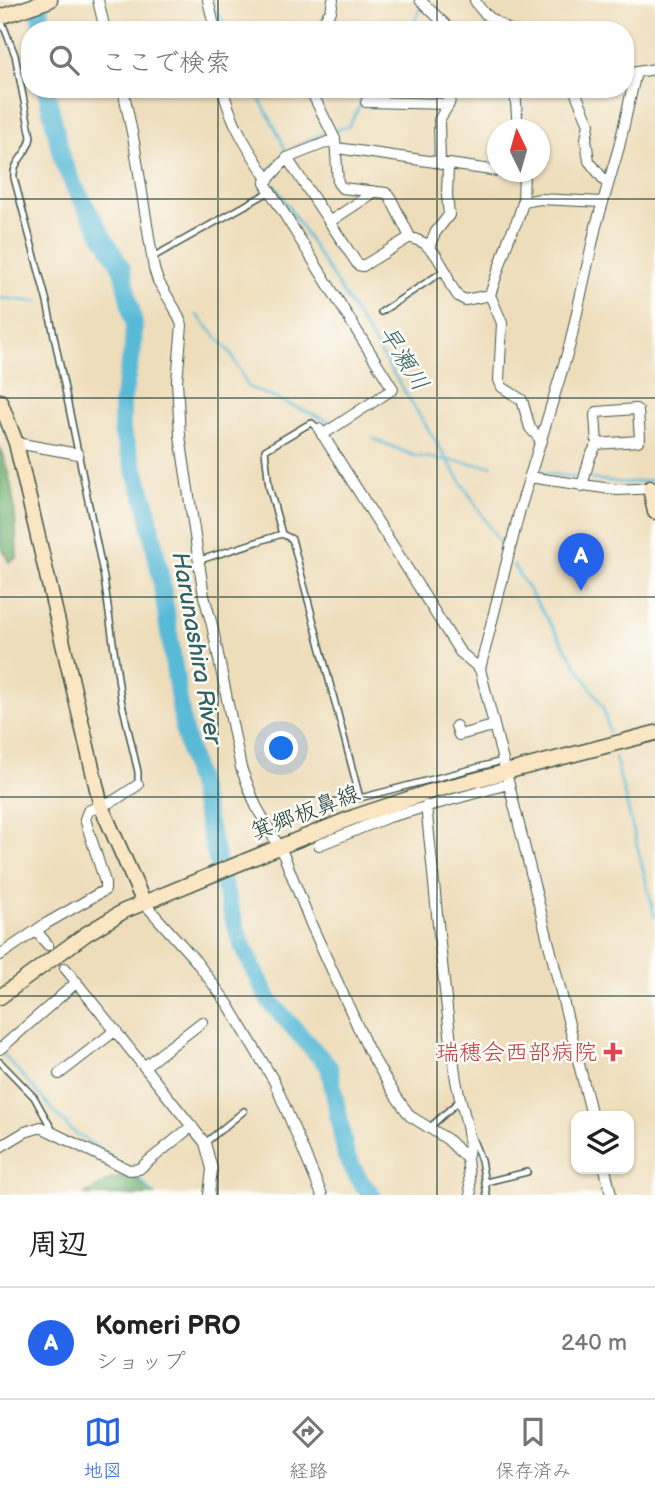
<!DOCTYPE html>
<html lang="ja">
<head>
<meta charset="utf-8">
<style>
	:root { --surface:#fff; --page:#f2f2f2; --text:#222; --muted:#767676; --line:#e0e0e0; --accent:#2563eb }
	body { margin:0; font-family:"Balsamiq Sans","Klee One",sans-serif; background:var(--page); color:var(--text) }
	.controls { position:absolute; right:21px; bottom:21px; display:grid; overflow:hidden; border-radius:14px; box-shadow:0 2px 5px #0004 }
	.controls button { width:63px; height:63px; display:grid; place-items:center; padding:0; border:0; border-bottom:2px solid var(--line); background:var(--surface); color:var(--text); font:35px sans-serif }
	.compass { position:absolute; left:487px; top:119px; width:63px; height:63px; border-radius:50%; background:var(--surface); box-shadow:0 2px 5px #0004; rotate:355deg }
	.you { position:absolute; left:282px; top:749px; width:24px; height:24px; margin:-18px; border:5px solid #fff; border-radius:50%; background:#1a73e8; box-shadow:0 0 0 10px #1a73e833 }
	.badge { display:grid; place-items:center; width:46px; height:46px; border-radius:50%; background:var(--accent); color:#fff; font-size:23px; font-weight:700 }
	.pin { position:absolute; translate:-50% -58px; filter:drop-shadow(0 2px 4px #0008) }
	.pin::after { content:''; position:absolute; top:37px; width:24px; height:21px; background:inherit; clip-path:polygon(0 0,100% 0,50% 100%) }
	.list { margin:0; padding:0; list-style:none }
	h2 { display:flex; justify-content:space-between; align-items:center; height:91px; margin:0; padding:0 28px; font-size:30px }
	h2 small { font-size:23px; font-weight:400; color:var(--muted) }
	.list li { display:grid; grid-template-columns:46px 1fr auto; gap:21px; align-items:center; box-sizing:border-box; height:112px; padding:0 28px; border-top:2px solid var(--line) }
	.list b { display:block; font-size:26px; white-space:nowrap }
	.list p { margin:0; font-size:23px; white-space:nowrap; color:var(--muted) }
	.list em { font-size:23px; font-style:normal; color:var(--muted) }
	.icon { flex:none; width:38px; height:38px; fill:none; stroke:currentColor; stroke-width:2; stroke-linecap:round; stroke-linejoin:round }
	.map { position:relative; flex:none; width:655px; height:1195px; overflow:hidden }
	.search { position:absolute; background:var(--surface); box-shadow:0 2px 5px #0004; left:21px; right:21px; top:21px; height:77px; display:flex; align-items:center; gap:18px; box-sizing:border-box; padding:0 24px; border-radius:28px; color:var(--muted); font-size:26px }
	.sheet { height:203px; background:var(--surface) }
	nav { display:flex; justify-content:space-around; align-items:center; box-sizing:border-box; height:98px; border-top:2px solid var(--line); background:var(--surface); font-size:19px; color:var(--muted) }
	nav a { display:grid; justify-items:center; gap:4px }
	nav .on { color:var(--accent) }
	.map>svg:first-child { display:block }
</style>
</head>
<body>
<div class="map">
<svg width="655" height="1195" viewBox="0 0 655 1195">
	<rect width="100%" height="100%" fill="#fdfcf7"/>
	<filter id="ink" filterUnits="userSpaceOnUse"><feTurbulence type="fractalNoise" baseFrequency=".0143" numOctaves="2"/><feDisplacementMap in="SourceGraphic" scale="14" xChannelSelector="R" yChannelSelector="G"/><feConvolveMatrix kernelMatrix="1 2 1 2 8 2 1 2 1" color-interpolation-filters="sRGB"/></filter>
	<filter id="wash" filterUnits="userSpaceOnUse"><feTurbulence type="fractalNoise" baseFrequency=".00686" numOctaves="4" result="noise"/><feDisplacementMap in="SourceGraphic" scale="28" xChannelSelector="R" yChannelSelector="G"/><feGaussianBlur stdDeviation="1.57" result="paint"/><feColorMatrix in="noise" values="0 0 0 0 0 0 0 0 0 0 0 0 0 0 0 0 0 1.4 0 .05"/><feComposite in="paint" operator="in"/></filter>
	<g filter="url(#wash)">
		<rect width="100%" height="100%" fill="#eeddba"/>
		<!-- forest -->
		<path fill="#73b273" stroke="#497854" stroke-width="2" d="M0,447c14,35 16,75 17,111l-8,4 -9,-19z
			M134,1176l21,19h-70l27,-16z"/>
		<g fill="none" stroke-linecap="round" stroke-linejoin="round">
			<!-- stream -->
			<path stroke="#59bad7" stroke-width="2.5" d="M215,10l14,20
				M411,30l10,-23
				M254,89c6,12 31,53 31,62
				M270,169c23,-25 48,-35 79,-43l14,-27 12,-10
				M275,185l229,365
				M0,298l38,4
				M197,315l33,37 18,35 86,36
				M374,439l41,17 77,10
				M537,472l37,5
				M591,479l34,4 30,-3
				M513,565l85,134 5,9 6,24
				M615,757l40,160
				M4,1055l67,75 42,27
				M135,1174l19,21"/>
			<!-- river -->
			<path stroke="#59bad7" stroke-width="18" d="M40,0l1,30
				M46,89l17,73 12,26 47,81 12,55 -1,24 -11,54v30l24,71 15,76 22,148 45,175 14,43 28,57 59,65 17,89 14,25 12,14"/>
		</g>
	</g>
	<g filter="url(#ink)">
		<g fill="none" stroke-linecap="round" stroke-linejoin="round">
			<defs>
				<path id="lane" d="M0,17l15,38 16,82c-2,17 -19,24 -17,41l33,124 57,276 17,121 17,73v13
					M153,257l116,-65
					M381,312l58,-38 7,-2
					M282,534l-13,-47 -4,-37 42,-25 5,-2 7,6
					M200,560l82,-26 10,5 68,259 142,-37
					M0,1062l34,35 19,34
					M429,1128l31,-28
					M471,1135l10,25 6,35
					M205,1143l39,-32
					M486,1182l41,-10"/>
				<path id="street" d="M98,0l7,30
					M208,0l7,30
					M420,0l31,30
					M475,0c6,14 21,22 34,30
					M316,30l15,-19 2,-11
					M625,74l30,-5
					M123,89l11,53 20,127 4,12 17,28 7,16 -5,56 3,55 24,160 8,29 29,143 15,38 28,50 27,68 57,125 27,46 15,21 37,23 20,20 4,36
					M223,89c7,33 27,63 45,90
					M310,89l25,50 3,44 4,5 44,5 4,4 20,40 14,6 12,12 10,17 4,12 8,12 7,4 25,-5
					M515,89l3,41
					M574,89l15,35 -3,15 3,22 19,24
					M366,102l83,2 4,-15
					M337,148l161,23
					M287,158l71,107 5,1 47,-29
					M440,164l-1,-44 10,-16
					M502,172l22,2
					M524,172l-1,30 -5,17 -9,19 -19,57 12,28 -3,57 3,7 20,13 8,28 12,13
					M523,202l17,-3 63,3
					M329,222l41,-27 2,-4
					M429,247l6,-14 14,-18 -2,-20 1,-30
					M319,429l141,223 20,17
					M322,435l71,-46 -128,-206 22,-25 48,-19
					M16,443l62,11
					M529,477l89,13 36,-2
					M582,486l8,-29 7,-13 -2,-29 2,-3 39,-3 2,2 2,27 -2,3 -41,3
					M456,726l3,9 34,-9
					M426,806c10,91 17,183 30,274 4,25 18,54 11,79
					M319,845l67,-27 122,-34
					M144,903l51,57 33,44 46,77 48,114
					M36,931l12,14
					M0,955l47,-32 58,-33v-8l-20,-63 3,-8 27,-11 23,-15
					M65,968l140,175 7,26 -3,26
					M0,1049l77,-67
					M145,1066l57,-44
					M59,1074l57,-44
					M592,1116l-112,-447 40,-160 50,-165 26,-118 23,-79 17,-75
					M0,1147l25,-15 16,-5 88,43 10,-1 53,-43
					M605,1169l6,26"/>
				<path id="secondary" d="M0,17l50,-17
					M0,401l16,42 85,363 43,97
					M650,488l5,24
					M0,997l86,-63 38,-23 148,-61 82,-33 75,-25 226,-59"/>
			</defs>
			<!-- lane casing -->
			<use href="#lane" stroke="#3e5548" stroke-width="8"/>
			<!-- street casing -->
			<use href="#street" stroke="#3e5548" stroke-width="12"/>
			<!-- secondary casing -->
			<use href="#secondary" stroke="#3e5548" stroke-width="17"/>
			<!-- lane -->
			<use href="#lane" stroke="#fff" stroke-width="5"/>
			<!-- street -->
			<use href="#street" stroke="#fff" stroke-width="10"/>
			<!-- secondary -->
			<use href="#secondary" stroke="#fbe6c4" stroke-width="14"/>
		</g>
	</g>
	<!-- grid -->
	<path fill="none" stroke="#1f3d34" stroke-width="2" stroke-opacity="0.55" d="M218,0v30M437,0v30M218,89v1106M437,89v1106M0,199h655M0,398h655M0,597h655M0,797h655M0,996h655"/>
	<!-- markers -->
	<path fill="#e0444e" stroke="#fdfcf7" stroke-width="2.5" d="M609.5 1041.5h7v7h7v7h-7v7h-7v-7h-7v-7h7z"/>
	<g text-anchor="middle" stroke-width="5" stroke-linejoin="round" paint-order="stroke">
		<!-- street labels -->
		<g font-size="23" fill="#1f3d34" stroke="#fdfcf7">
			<text transform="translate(305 812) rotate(-21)" y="8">箕郷板鼻線</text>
		</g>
		<!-- health labels -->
		<g font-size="23" fill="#be3a42" stroke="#fdfcf7" text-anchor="end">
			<text x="597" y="1060">瑞穂会西部病院</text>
		</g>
		<!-- water labels -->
		<g font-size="24" font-style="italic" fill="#306265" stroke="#fdfcf7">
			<text transform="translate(404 358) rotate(58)" y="8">早瀬川</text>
			<text transform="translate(197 648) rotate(80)" y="8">Harunashira River</text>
		</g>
	</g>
</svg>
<div class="controls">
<button><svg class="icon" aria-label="layers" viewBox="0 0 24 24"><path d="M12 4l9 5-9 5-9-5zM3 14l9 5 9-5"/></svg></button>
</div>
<svg class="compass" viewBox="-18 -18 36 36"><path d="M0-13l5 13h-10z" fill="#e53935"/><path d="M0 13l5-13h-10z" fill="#767676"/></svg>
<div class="you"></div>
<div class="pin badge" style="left:581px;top:591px">A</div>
<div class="search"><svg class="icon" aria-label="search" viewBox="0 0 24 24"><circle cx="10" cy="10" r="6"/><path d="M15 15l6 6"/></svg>ここで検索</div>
</div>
<section class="sheet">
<h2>周辺<small></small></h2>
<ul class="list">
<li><span class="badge">A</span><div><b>Komeri PRO</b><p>ショップ</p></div><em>240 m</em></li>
</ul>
</section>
<nav>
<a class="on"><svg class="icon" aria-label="map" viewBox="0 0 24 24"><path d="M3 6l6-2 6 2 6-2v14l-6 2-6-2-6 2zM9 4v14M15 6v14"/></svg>地図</a>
<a><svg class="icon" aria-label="directions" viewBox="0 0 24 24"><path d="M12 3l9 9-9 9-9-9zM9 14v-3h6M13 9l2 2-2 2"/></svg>経路</a>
<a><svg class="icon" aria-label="saved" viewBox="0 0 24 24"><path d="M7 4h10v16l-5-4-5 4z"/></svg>保存済み</a>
</nav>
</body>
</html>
